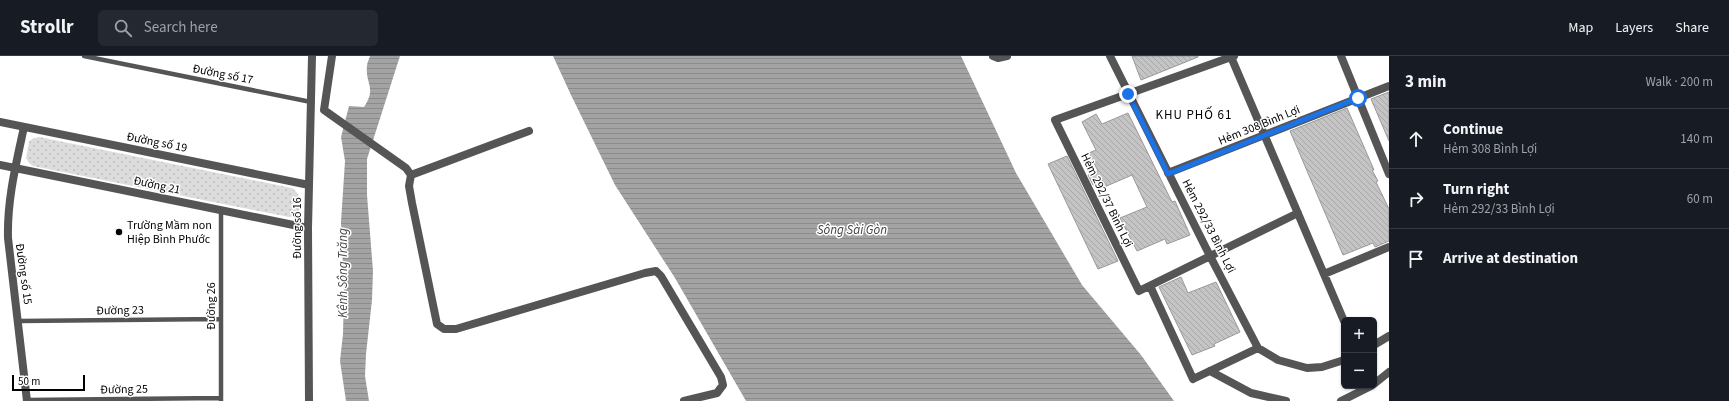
<!DOCTYPE html>
<html lang="en">
<head>
<meta charset="utf-8">
<style>
	:root { --surface:#171b24; --page:#242831; --text:#f1f3f6; --muted:#9ea1a6; --line:#363941 }
	body { margin:0; font-family:"Source Sans 3",sans-serif; background:var(--page); color:var(--text) }
	.controls { position:absolute; right:12px; bottom:12px; display:grid; overflow:hidden; border-radius:6px; box-shadow:0 1px 3px #0004 }
	.controls button { width:36px; height:36px; display:grid; place-items:center; padding:0; border:0; border-bottom:1px solid var(--line); background:var(--surface); color:var(--text); font:20px sans-serif }
	.scale { position:absolute; left:12px; bottom:10px; width:73px; box-sizing:border-box; padding-left:4px; border:2px solid #000; border-top:0; font-size:11px; line-height:14px; white-space:nowrap; color:#000; -webkit-text-stroke:3px #fff; paint-order:stroke }
	.stop { position:absolute; width:12px; height:12px; margin:-9px; border:3px solid #1a73e8; border-radius:50%; background:#fff }
	.stop.end { background:#1a73e8; border-color:#fff; box-shadow:0 1px 4px #0008 }
	.list { margin:0; padding:0; list-style:none }
	h2 { display:flex; justify-content:space-between; align-items:center; height:52px; margin:0; padding:0 16px; font-size:17px }
	h2 small { font-size:13px; font-weight:400; color:var(--muted) }
	.list li { display:grid; grid-template-columns:26px 1fr auto; gap:12px; align-items:center; box-sizing:border-box; height:60px; padding:0 16px; border-top:1px solid var(--line) }
	.list b { display:block; font-size:15px; white-space:nowrap }
	.list p { margin:0; font-size:13px; white-space:nowrap; color:var(--muted) }
	.list em { font-size:13px; font-style:normal; color:var(--muted) }
	.icon { flex:none; width:22px; height:22px; fill:none; stroke:currentColor; stroke-width:2; stroke-linecap:round; stroke-linejoin:round }
	.map { position:relative; flex:none; width:1389px; height:345px; overflow:hidden }
	header { display:flex; align-items:center; gap:24px; box-sizing:border-box; height:56px; padding:0 20px; background:var(--surface); border-bottom:1px solid var(--line) }
	header strong { font-size:19px }
	nav { display:flex; gap:22px; margin-inline-start:auto; font-size:14px }
	.search { width:280px; height:36px; background:var(--page); display:flex; align-items:center; gap:10px; box-sizing:border-box; padding:0 14px; border-radius:6px; color:var(--muted); font-size:15px }
	main { display:flex }
	aside { flex:1; background:var(--surface) }
	.map>svg:first-child { display:block }
</style>
</head>
<body>
<header>
<strong>Strollr</strong>
<div class="search"><svg class="icon" aria-label="search" viewBox="0 0 24 24"><circle cx="10" cy="10" r="6"/><path d="M15 15l6 6"/></svg>Search here</div>
<nav><a>Map</a><a>Layers</a><a>Share</a></nav>
</header>
<main>
<div class="map">
<svg width="1389" height="345" viewBox="0 0 1389 345">
	<defs>
		<pattern id="park-dots" width="8" height="8" patternUnits="userSpaceOnUse"><rect width="8" height="8" fill="#dcdcdc"/><path d="M2 2h.1M6 6h.1" fill="none" stroke="#bbb" stroke-width="1.8" stroke-linecap="round"/></pattern>
		<pattern id="water-rules" width="6" height="5" patternUnits="userSpaceOnUse"><rect width="6" height="5" fill="#a3a3a3"/><path d="M0 2.5h6" fill="none" stroke="#8b8b8b"/></pattern>
		<pattern id="building-back-hatch" width="6" height="6" patternUnits="userSpaceOnUse"><rect width="6" height="6" fill="#c4c4c4"/><path d="M-1 5l2 2M0 0l6 6M5-1l2 2" fill="none" stroke="#a7a7a7"/></pattern>
	</defs>
	<rect width="100%" height="100%" fill="#fff"/>
	<!-- park -->
	<path fill="url(#park-dots)" d="M39,81l253,51c11,7 12,27 -3,29l-256,-51 -4,-3 -3,-5 3,-16 3,-3z"/>
	<!-- water -->
	<path fill="url(#water-rules)" d="M370,0h30l-33,103v36l6,76 -1,29 -6,54 -1,22 4,25h-23l-6,-40 3,-27 1,-42 -3,-70 4,-61 -4,-24 8,-31 15,1c13,-19 1,-23 3,-41 0,-3 2,-7 3,-10z
		M553,0h408l55,117 66,112 59,70 33,46h-428l-71,-123 -60,-93 -44,-90z"/>
	<!-- building -->
	<path fill="url(#building-back-hatch)" stroke="#999" d="M1132,0h66v1l-57,23z
		M1389,36v49l-18,-42z
		M1347,52l27,62h-2l6,11 -2,1 13,27v32l-14,6 -2,-4 -30,12 -53,-124z
		M1128,57l44,89 3,-1 15,34 -23,9 -2,-5 -28,12 -17,-33 27,-11 -15,-32 -30,13 -3,-6 -6,3 -5,-10 10,-4 -9,-18 7,-3 -14,-28 14,-8 6,10z
		M1067,100l51,105 -20,8 -50,-105z
		M1181,221l7,16 28,-11 24,50 -26,12 1,2 -23,9 -33,-68z"/>
	<g fill="none" stroke-linecap="round" stroke-linejoin="round">
		<!-- service -->
		<path stroke="#555" stroke-width="4.5" d="M84,0l227,46
			M221,155v190
			M19,265l202,-2
			M27,344l194,-2"/>
		<!-- minor -->
		<path stroke="#555" stroke-width="8" d="M332,0l-8,54 82,58 5,7 -2,11 3,17 25,121 7,5h12l189,-56 11,-2 5,5 60,101 2,8 -6,8 -33,8
			M993,0l5,2 9,-2
			M1110,0l100,200 48,92 20,12 29,8 15,-1 22,-7
			M1234,0l-179,64 84,171 159,-78
			M1231,1l113,264
			M0,66l309,63
			M24,71c-8,37 -17,73 -16,111l19,163
			M0,109l308,63
			M1168,117l221,-87
			M411,119l118,-44
			M1324,218l65,-27
			M1150,230l43,93 65,-31
			M1374,289l15,-9
			M1210,315l41,22 35,8
			M1374,328l15,-12
			M309,345l-1,-173 4,-172
			M1341,345l30,-15"/>
		<!-- tertiary -->
		<path stroke="#555" stroke-width="8" d="M1341,0l48,118"/>
	</g>
	<g fill="none" stroke-linecap="round" stroke-linejoin="round">
		<!-- route -->
		<path stroke="#1a73e8" stroke-width="5" d="M1128,38l40,80 190,-76"/>
	</g>
	<!-- markers -->
	<circle fill="#000" stroke="#fff" stroke-width="1.5" cx="119" cy="176" r="4"/>
	<g text-anchor="middle" stroke-width="3" stroke-linejoin="round" paint-order="stroke">
		<!-- street labels -->
		<g font-size="12" fill="#000" stroke="#fff">
			<text transform="translate(223 18) rotate(11)" y="4">Đường số 17</text>
			<text transform="translate(1259 69) rotate(-22)" y="4">Hẻm 308 Bình Lợi</text>
			<text transform="translate(157 86) rotate(11)" y="4">Đường số 19</text>
			<text transform="translate(157 129) rotate(12)" y="4">Đường 21</text>
			<text transform="translate(1107 144) rotate(64)" y="4">Hẻm 292/37 Bình Lợi</text>
			<text transform="translate(1209 170) rotate(63)" y="4">Hẻm 292/33 Bình Lợi</text>
			<text transform="translate(297 172) rotate(-90)" y="4">Đường số 16</text>
			<text transform="translate(24 218) rotate(82)" y="4">Đường số 15</text>
			<text transform="translate(211 250) rotate(-90)" y="4">Đường 26</text>
			<text transform="translate(120 254) rotate(-1)" y="4">Đường 23</text>
			<text transform="translate(124 333) rotate(-1)" y="4">Đường 25</text>
		</g>
		<!-- poi labels -->
		<g font-size="12" fill="#000" stroke="#fff" text-anchor="start">
			<text x="127" y="173">Trường Mầm non<tspan x="127" dy="14">Hiệp Bình Phước</tspan></text>
		</g>
		<!-- neighbourhood labels -->
		<g font-size="13" letter-spacing="1" fill="#000" stroke="#fff">
			<text x="1194" y="63">KHU PHỐ 61</text>
		</g>
		<!-- water labels -->
		<g font-size="13" font-style="italic" fill="#444" stroke="#fff">
			<text x="852" y="178">Sông Sài Gòn</text>
			<text transform="translate(342 217) rotate(-90)" y="5">Kênh Sông Trăng</text>
		</g>
	</g>
</svg>
<div class="controls">
<button>+</button>
<button>−</button>
</div>
<div class="scale">50 m</div>
<div class="stop" style="left:1358px;top:42px"></div>
<div class="stop end" style="left:1128px;top:38px"></div>
</div>
<aside>
<h2>3 min<small>Walk · 200 m</small></h2>
<ul class="list">
<li><svg class="icon" aria-label="ahead" viewBox="0 0 24 24"><path d="M12 20V5M6 11l6-6 6 6"/></svg><div><b>Continue</b><p>Hẻm 308 Bình Lợi</p></div><em>140 m</em></li>
<li><svg class="icon" aria-label="right" viewBox="0 0 24 24"><path d="M7 20v-9h11M14 6l5 5-5 5"/></svg><div><b>Turn right</b><p>Hẻm 292/33 Bình Lợi</p></div><em>60 m</em></li>
<li><svg class="icon" aria-label="arrive" viewBox="0 0 24 24"><path d="M6 21V4h12l-3 4 3 4H6"/></svg><div><b>Arrive at destination</b></div></li>
</ul>
</aside>
</main>
</body>
</html>
